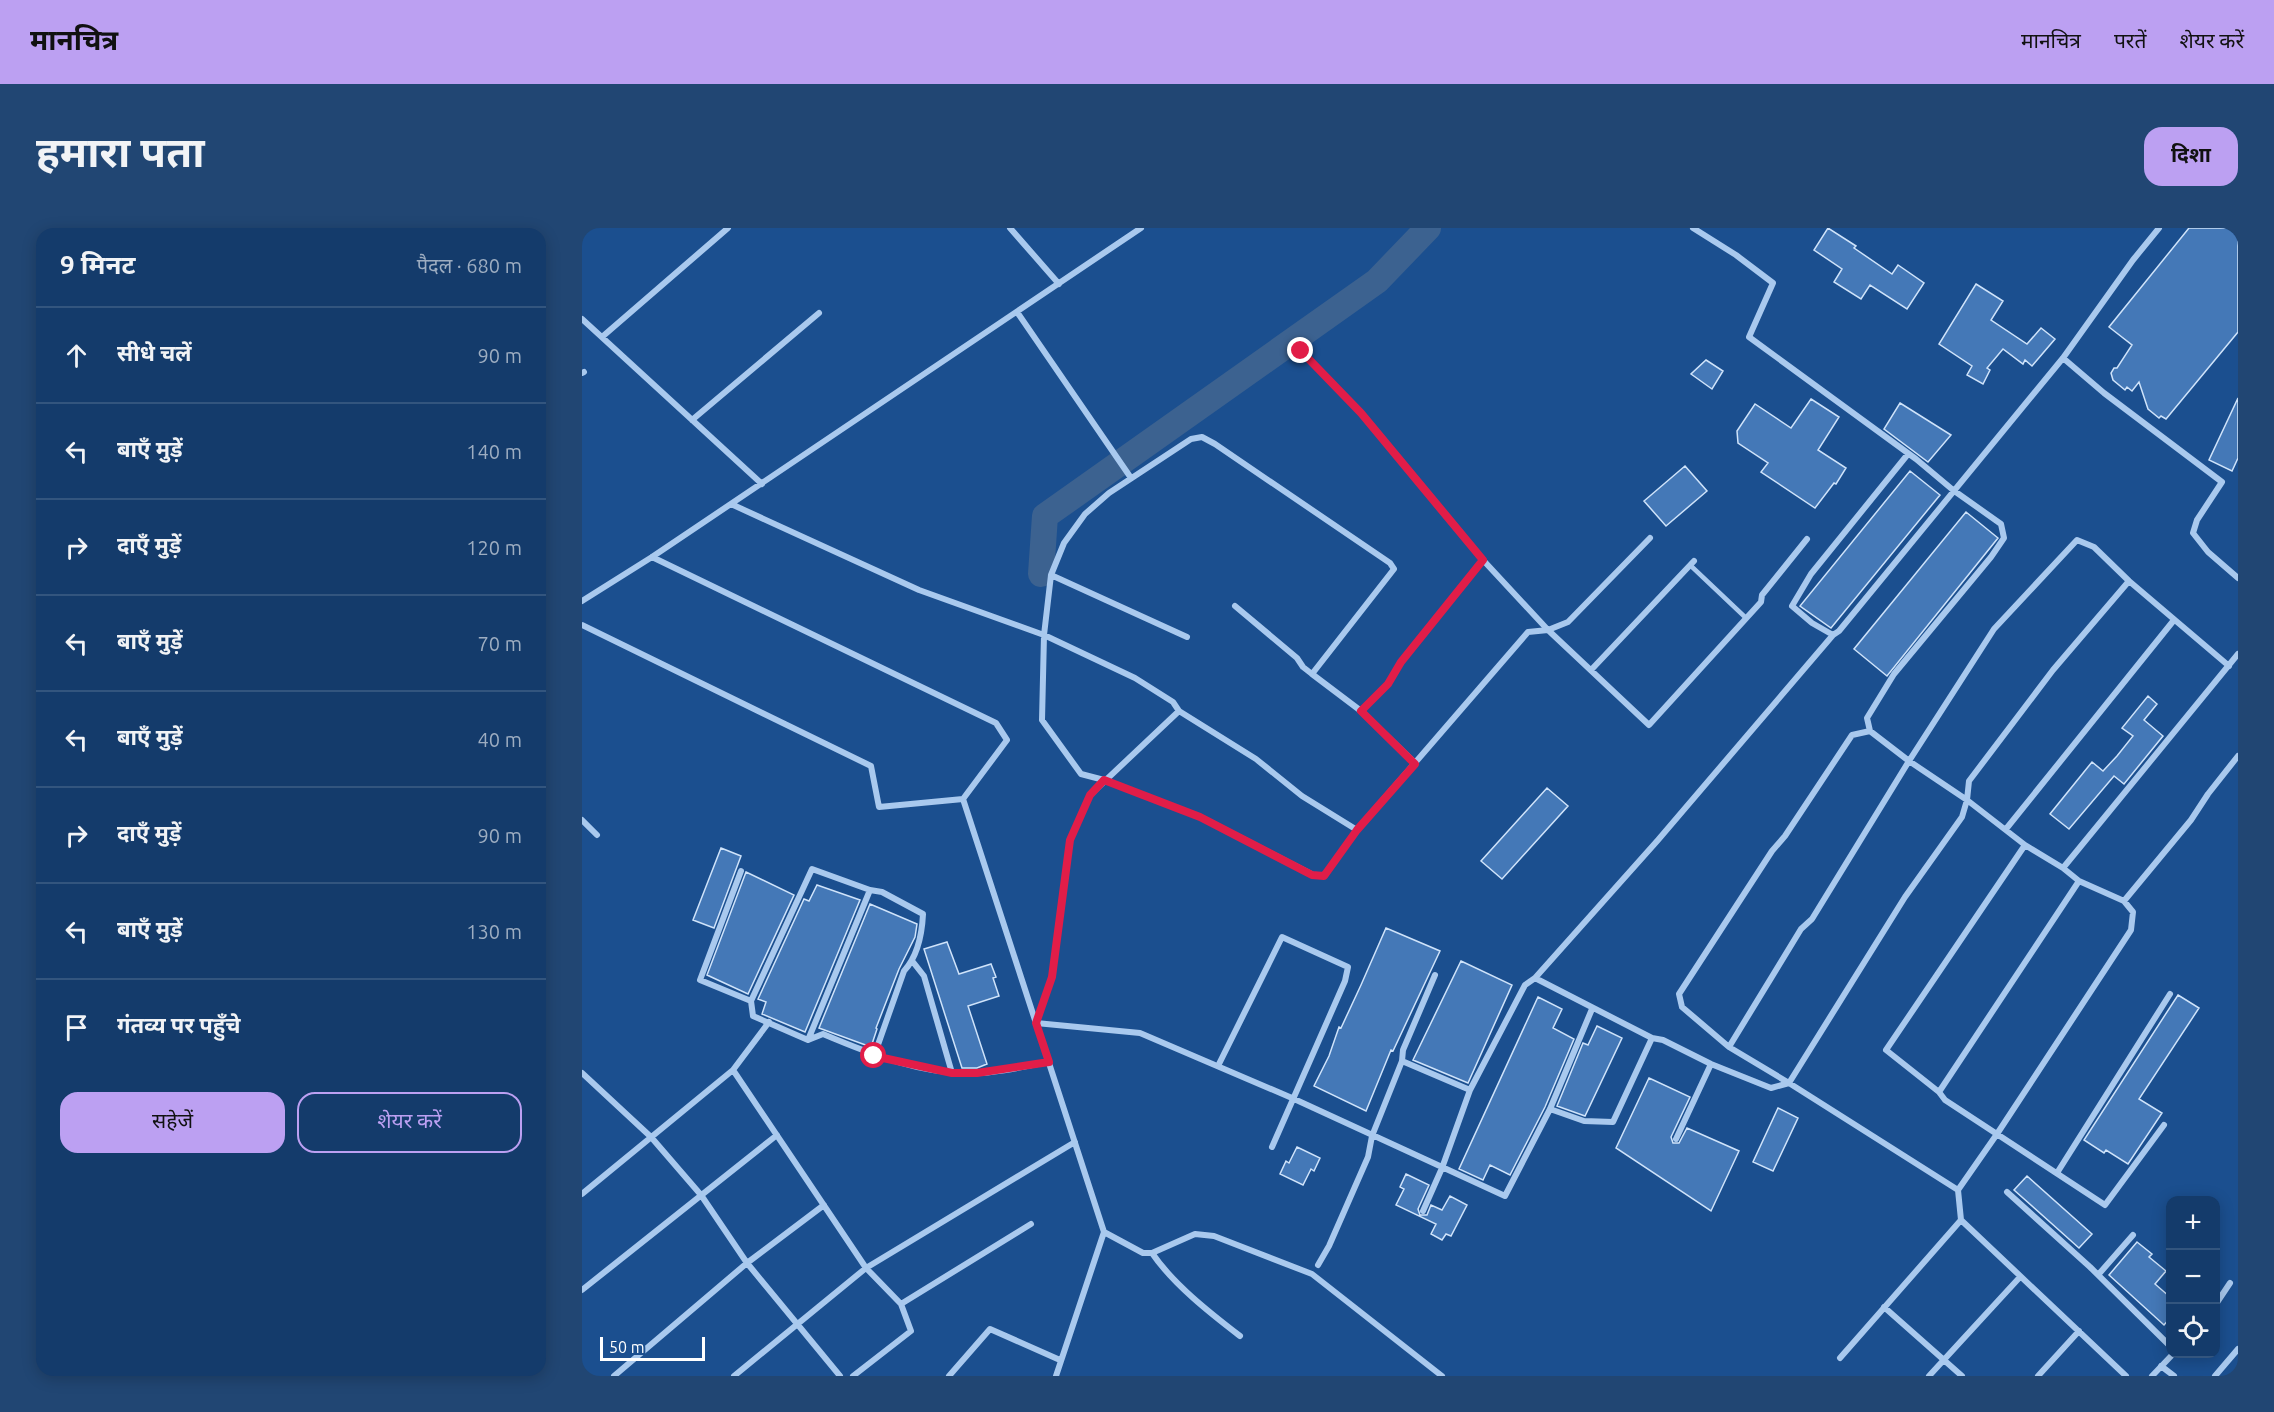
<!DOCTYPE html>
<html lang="hi">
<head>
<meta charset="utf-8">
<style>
	:root { --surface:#143b6b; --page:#214673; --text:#f1f3f6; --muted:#9dadc1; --line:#33557e; --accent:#bca0f2 }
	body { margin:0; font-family:Ubuntu,"Noto Sans Devanagari",sans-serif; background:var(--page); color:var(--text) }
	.controls { position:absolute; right:18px; bottom:18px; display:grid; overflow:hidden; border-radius:12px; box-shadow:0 3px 15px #0003 }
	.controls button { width:54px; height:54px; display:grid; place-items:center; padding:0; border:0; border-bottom:2px solid var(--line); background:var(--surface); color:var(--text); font:30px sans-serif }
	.scale { position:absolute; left:18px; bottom:15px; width:105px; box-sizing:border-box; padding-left:6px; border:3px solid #fff; border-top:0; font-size:16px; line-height:21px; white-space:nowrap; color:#fff; -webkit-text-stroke:4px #1b4f8f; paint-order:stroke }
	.stop { position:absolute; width:18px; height:18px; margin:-14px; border:4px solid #e11d48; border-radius:50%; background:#fff }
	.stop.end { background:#e11d48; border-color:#fff; box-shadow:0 2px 6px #0008 }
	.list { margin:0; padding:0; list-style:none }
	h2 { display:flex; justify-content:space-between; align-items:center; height:78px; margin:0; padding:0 24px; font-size:26px }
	h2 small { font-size:20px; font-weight:400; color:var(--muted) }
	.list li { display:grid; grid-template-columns:39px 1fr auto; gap:18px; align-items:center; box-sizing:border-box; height:96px; padding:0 24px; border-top:2px solid var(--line) }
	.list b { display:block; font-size:22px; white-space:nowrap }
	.list em { font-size:20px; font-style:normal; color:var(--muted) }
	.actions { display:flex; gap:12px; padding:18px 24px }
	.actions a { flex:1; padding:14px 0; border:2px solid var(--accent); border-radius:18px; text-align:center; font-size:21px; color:var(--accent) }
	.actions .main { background:var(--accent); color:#111 }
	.icon { flex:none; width:33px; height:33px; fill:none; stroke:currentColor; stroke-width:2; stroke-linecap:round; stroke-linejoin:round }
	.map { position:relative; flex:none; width:1656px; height:1148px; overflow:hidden; border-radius:18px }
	header { display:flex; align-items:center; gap:36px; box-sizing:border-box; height:84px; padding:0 30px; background:var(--accent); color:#111 }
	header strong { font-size:28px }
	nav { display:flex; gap:33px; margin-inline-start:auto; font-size:21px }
	.intro { display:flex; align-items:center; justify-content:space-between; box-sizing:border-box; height:144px; padding:0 36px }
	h1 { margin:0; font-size:42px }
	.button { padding:15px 27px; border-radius:18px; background:var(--accent); color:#111; font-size:21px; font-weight:700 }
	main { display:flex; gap:36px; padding:0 36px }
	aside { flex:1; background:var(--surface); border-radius:18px; box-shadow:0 3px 15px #0003 }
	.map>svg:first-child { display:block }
</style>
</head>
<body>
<header>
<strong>मानचित्र</strong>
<nav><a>मानचित्र</a><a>परतें</a><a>शेयर करें</a></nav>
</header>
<div class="intro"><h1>हमारा पता</h1><a class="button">दिशा</a></div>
<main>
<aside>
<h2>9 मिनट<small>पैदल · 680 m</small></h2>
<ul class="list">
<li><svg class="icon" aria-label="ahead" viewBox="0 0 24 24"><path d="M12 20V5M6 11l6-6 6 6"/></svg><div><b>सीधे चलें</b></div><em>90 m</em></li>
<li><svg class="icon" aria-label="left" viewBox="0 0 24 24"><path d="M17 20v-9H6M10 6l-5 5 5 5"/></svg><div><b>बाएँ मुड़ें</b></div><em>140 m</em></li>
<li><svg class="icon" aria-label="right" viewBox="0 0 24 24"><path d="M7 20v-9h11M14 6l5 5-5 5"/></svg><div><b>दाएँ मुड़ें</b></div><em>120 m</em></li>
<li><svg class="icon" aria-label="left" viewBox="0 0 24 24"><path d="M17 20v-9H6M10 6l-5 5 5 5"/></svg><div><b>बाएँ मुड़ें</b></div><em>70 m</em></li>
<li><svg class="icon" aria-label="left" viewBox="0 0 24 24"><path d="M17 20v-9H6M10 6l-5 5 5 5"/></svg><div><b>बाएँ मुड़ें</b></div><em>40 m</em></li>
<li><svg class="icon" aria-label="right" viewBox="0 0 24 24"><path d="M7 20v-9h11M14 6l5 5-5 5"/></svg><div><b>दाएँ मुड़ें</b></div><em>90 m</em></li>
<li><svg class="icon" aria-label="left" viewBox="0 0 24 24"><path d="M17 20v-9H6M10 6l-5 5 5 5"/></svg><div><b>बाएँ मुड़ें</b></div><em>130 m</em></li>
<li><svg class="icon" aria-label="arrive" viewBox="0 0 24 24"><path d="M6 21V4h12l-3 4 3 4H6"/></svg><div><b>गंतव्य पर पहुँचे</b></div></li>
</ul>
<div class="actions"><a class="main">सहेजें</a><a>शेयर करें</a></div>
</aside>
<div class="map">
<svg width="1656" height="1148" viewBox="0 0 1656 1148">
	<rect width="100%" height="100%" fill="#1b4f8f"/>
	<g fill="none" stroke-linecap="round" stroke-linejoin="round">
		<!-- river -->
		<path stroke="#3c6290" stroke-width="26" d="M459,346l4,-58 332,-235 51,-53"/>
	</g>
	<!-- building -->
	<path fill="#4478b7" stroke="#cfe3fa" stroke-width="1.5" d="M1246,0l28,18 -2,2 38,26 6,-9 26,18 -17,26 -37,-24 -9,14 -27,-17 8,-13 -28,-19z
		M1607,0h49v104l-72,87 -5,-3 -2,2 -11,-9 -9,-27 -7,9 -5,-4 -2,3 -12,-10 -2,-7 3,-5h3l15,-23 -23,-18z
		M1394,56l27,17 -12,19 36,24 14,-16 14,11 -23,27 -7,-6 -2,4 -20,-15 -16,19 3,2 -7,14 -16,-9 5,-9 -33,-22z
		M1124,132l17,11 -11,18 -21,-15z
		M1656,170v60l-6,13 -23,-11z
		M1229,171l28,18 -21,33 28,18 -10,16 -2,-1 -19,25 -54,-36 7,-9 -30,-20 -1,-12 18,-27 36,24z
		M1318,175l51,32 -23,27 -44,-33z
		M1103,238l22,25 -41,35 -22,-25z
		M1328,243l30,24 -109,133 -31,-22z
		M1384,284l32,26 -111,138 -33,-27z
		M1566,468l9,8 -13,16 19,16 -39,48 -10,-8 -45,53 -19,-15 42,-52 11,9 14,-15 16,-20 -11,-8z
		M965,560l21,18 -66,73 -21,-18z
		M139,620l20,8 -27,72 -21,-8z
		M164,644l48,23 -46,99 -41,-19z
		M235,657l43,15 -55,132 -43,-18 4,-12 -8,-3 46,-100 5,2z
		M288,676l47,20 -2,13 -16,32 -23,59 1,1 -6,18 -52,-19z
		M804,700l54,23 -47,100 -2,-1 -25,61 -52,-25 15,-30 10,-29 2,1 20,-43z
		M365,714l12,32 32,-10 5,13 -3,1 6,18 -31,10 19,58 -10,4h-15l-38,-119z
		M879,733l51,24 -44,98 -55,-23z
		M1596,767l21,13 -60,91 23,14 -34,51 -22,-14 -2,3 -20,-13z
		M956,769l24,12 -9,19 21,11 -29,68 -35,68 -20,-10 -7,15 -24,-11z
		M1015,798l25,12 -37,78 -28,-10 26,-63 5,2z
		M1067,850l41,19 -19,40 2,6h6l8,-15 52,23 -28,60 -95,-63z
		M1196,880l20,10 -25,53 -20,-9z
		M715,919l23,11 -6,13 -3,-2 -8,16 -23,-11 6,-13 3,2z
		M824,946l23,11 -11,24 2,6h7l4,-10 11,5 8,-14 17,9 -16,31 -5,-2 -4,6 -11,-6 5,-10 -40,-19 8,-16 -4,-2z
		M1445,948l65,58 -13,14 -65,-58z
		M1555,1014l15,12 -3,3 17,14 -11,13 15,13v21l-6,7 -55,-50z"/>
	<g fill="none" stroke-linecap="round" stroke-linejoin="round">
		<!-- lane -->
		<path stroke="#a9c9ee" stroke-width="4.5" d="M1108,337l56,53"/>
		<!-- street -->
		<path stroke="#a9c9ee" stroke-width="6" d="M428,0l49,56
			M1111,0l43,27 37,28 -24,54 167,122 37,31 48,34 3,14 -13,19 -97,117 -27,44 3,13 39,30 58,39 58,45 38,23 16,13 45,20 9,11 -2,18 -134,204 -39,56 -169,-107 -60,-36 72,-118 11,-10 97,-158 85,-132 83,-89 17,7 35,34 100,85
			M435,84l114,166
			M0,91l180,165
			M20,109l126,-109
			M719,123l60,62 122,147 65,70 101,95 112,-123 1,-7 45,-56
			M1481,130l41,35 118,89 -25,38 -4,13 15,19 30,26
			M0,145l2,-1
			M110,192l127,-107
			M149,276l188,86 125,45 91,43 38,24 6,9 77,48 46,37 55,34
			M70,329l344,166 11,17 -44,59
			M469,347l136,62
			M0,373l70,-44 489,-329
			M653,378l62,52 6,9 9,7 82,-105 -4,-6 -175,-119 -13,-7 -11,2 -82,54 -24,21 -21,29 -13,32 -7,60 -2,85 39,54 23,6 96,37 113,58 11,1 33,-46 171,-198 20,-2 20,-8 82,-84
			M0,397l289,141 8,41 84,-8 141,433 -48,144
			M1251,407l-21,-12 -20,-17 19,-32 97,-120
			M1010,441l102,-108
			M730,446l49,37 54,52
			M597,483l-89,84 -20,45 -18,137 -16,46 104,10 152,65 213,98 45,-87 42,-100
			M779,483l27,-27 13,-22 82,-102
			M0,592l15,15
			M1424,601l168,-209
			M1443,617l-139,205 53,42 6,8 160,105 59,-80
			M1481,640l175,-214
			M159,643l-41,109 51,21 2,15 55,24 15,-6c47,20 101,41 152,39 24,0 50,-7 74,-11
			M1542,673l67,-81 17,-26 30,-38
			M331,734l11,14 28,97
			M953,750l117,60 11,2 48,24 60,24 18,-5 116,-186 57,-80 5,-17 2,-19 84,-111 76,-89
			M169,773l61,-132 58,21 12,2 41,22c-1,20 -5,42 -19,57l-30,85
			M226,812l62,-150
			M1147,819l-47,-40 -3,-13 93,-143 13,-15 67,-101 18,-4
			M820,833l68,29
			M636,838l64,-129 66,30 -3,14 -73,166
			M151,842l36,-48
			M0,845l69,64 50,58 46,68 93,113
			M1357,864l140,-211
			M968,881l34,12 29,1 39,-84
			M1094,911l35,-75
			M1475,945l113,-179
			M1376,962l3,30 165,156
			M1425,964l83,75 80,79
			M0,966l151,-124 133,198 35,36 10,27 -58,45
			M841,983l19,-43 28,-78 55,-105 10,-7 123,-138 175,-205 6,-4 224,-273 70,-98 26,-32
			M522,1004l39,21h9l43,-19 19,2 98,38 130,102
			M570,1025c21,31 58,60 88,83
			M736,1037l11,-19 39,-89 4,-21 30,-75 1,-11 32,-75
			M1516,1047l35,-40
			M0,1062l195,-155
			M319,1076l130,-80
			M1634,1076l14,-21
			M1302,1079l78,69
			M1258,1130l121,-138
			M1579,1138l13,10
			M32,1148l133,-113 77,-58
			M152,1148l132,-108 209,-126
			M367,1148l41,-47 70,31
			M1347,1148l91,-99
			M1456,1148l41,-45
			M1570,1148l21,-22
			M1633,1148l23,-27"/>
	</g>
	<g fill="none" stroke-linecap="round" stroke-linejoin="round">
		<!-- route -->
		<path stroke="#e11d48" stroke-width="8" d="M292,828l78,17h25l72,-11 -13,-39 16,-46 18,-137 20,-45 14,-15 96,37 112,58 12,1 33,-46 58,-66 -54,-53 27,-27 13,-22 82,-102 -122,-147 -60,-62"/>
	</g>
</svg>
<div class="controls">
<button>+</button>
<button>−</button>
<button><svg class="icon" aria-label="locate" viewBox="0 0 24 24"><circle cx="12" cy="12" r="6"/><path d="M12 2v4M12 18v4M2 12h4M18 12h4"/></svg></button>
</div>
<div class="scale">50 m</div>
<div class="stop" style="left:292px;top:828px"></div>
<div class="stop end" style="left:719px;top:123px"></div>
</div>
</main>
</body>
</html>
